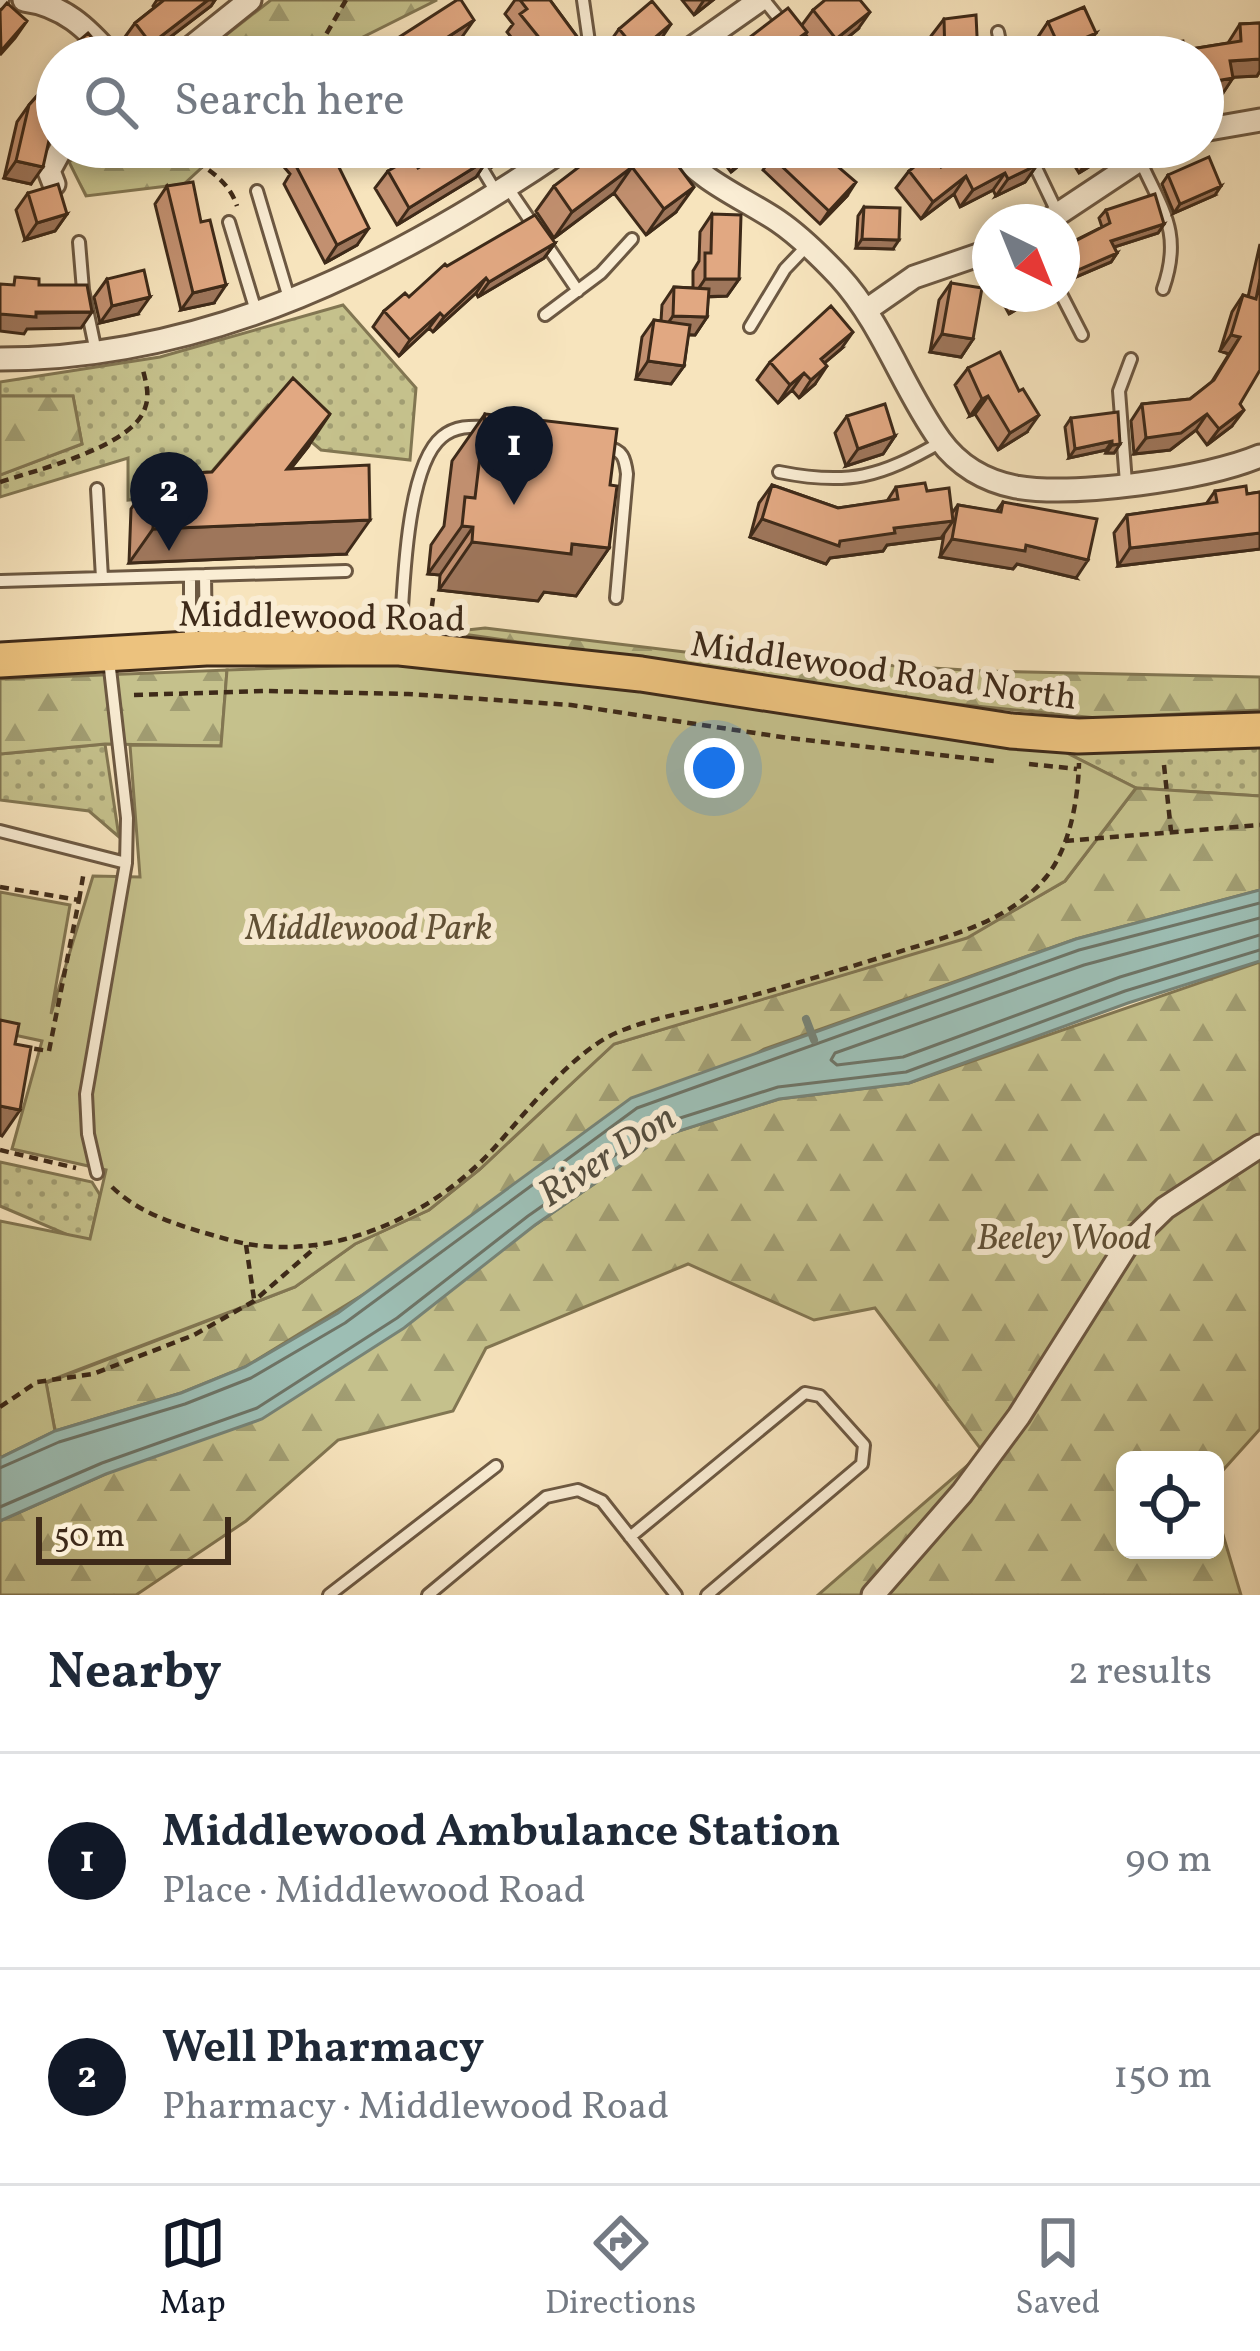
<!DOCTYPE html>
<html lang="en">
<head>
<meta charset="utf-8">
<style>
	:root { --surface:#fff; --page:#f2f2f3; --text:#1f2937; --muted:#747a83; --line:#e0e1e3; --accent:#111827 }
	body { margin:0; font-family:Vollkorn,serif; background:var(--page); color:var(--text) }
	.controls { position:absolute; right:36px; bottom:36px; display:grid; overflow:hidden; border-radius:18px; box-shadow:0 6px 18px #0003 }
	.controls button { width:108px; height:108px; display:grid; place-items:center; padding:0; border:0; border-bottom:3px solid var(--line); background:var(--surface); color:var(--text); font:60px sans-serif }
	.compass { position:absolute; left:972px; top:204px; width:108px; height:108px; border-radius:50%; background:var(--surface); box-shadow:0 6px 18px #0003; rotate:137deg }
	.scale { position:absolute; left:36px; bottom:30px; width:195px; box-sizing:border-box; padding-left:12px; border:6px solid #3e2a19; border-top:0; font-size:33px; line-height:42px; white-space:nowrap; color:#3e2a19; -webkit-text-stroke:9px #faedd4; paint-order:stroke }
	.you { position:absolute; left:714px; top:768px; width:42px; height:42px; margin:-30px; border:9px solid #fff; border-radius:50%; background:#1a73e8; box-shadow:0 0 0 18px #1a73e833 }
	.badge { display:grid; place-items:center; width:78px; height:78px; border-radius:50%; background:var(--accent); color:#fff; font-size:39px; font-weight:700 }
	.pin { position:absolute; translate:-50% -99px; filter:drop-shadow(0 3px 6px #0008) }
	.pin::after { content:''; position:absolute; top:63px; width:42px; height:36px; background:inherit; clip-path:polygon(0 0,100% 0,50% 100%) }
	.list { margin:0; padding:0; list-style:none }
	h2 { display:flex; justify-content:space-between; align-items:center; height:156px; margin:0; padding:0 48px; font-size:51px }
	h2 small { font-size:39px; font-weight:400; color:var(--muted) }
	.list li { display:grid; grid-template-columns:78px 1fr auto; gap:36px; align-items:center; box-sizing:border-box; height:216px; padding:0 48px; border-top:3px solid var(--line) }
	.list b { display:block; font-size:45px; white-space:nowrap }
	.list p { margin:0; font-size:39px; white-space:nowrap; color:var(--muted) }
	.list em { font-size:39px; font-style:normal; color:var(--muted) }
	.icon { flex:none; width:66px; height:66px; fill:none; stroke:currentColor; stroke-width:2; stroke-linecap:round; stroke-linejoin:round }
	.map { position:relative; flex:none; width:1260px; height:1595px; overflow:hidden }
	.search { position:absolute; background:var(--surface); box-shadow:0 6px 18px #0003; left:36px; right:36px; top:36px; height:132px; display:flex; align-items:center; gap:30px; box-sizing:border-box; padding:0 42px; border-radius:66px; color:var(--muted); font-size:45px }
	.sheet { height:588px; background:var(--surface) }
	nav { display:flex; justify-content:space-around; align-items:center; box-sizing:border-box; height:168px; border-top:3px solid var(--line); background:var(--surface); font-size:33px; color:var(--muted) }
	nav a { display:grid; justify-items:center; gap:6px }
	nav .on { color:var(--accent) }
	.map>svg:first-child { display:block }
</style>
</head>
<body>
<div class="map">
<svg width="1260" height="1595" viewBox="0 0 1260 1595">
	<defs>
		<pattern id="grass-dots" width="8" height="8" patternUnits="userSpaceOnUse" patternTransform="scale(3)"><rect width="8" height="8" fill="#c5c18c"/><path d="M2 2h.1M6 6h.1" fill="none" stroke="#a19d72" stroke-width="1.8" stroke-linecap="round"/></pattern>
		<pattern id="forest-firs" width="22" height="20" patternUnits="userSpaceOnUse" patternTransform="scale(3)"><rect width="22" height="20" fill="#c5c18c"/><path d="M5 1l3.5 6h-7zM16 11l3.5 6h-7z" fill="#a19d72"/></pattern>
	</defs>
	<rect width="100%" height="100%" fill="#f7e4bd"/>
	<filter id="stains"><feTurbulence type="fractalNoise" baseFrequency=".00167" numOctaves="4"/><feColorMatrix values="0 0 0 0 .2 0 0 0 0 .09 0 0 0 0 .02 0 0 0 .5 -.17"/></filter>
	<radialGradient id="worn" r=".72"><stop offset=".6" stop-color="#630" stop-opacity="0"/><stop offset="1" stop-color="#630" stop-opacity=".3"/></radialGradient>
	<!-- grass -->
	<path fill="url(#grass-dots)" stroke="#827652" stroke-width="3" d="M343,305l73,83 -6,72 -89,-10 -53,-45 -75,89 -65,6v-42l-128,39v-22l82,-31 -9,-48h-73v-14l160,-25z
		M1260,742v54l-124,-8 -73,-37z
		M105,744l14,93 -30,-26 -89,-11v-46z
		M0,1162l92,20 8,13 -11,49 -89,-38z"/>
	<!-- forest -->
	<path fill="url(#forest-firs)" stroke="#827652" stroke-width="3" d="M271,0h166l-114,57h-125z
		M87,147h137l-40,37 -98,12 -17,-34z
		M0,396h73l9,48 -82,31z
		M485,628l225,27 273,16 277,6v33l-163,8 -171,-17 -477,-69z
		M227,670l-6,76 -116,-2 -105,10v-75z
		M1136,788l124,8v94l-184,49 -312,110 -519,318 -64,26 -126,38 -9,-48 249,-96 60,-43 74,-34 51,-41 134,-125 353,-107 98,-56z
		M1260,962v467l-45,50v-19h-90v90h90v-42l26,87h-423l165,-143 -108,-144 -61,12 -126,-56 -202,84 -33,63 -115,29 -92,81 -110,74h-136v-74l106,-47 429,-249 128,-89 116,-37 130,-16z"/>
	<!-- park -->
	<path fill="#c5c18c" stroke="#827652" stroke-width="3" d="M387,664l207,16 469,71 73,37 -71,93 -98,57 -353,106 -134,125 -51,41 -74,34 -60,43 -249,95 9,49 -55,27v-237l90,18 16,-69 -94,-21 30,-108 -42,-9v-140l70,13 -19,109 42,-138 47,1 -10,-132 91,1 6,-76z"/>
	<!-- water -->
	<path fill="#9dbeb4" stroke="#778376" stroke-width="3" d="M1260,890v71l-132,42 -219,80 -130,16 -116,37 -128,89 -131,103 -142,91 -156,55 -106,47v-63l55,-27 126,-38 64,-26 93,-54 293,-215 445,-159z"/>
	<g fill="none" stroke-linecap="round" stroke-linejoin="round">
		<!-- shore -->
		<path stroke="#6e7466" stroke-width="3" d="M1260,918l-176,47 -249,88 -4,7 6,5 66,-8 217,-80 140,-42
			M0,1468l59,-26 126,-38 66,-26 94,-55 292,-215 442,-158 181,-47
			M0,1507l102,-44 155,-55 140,-90 131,-102 130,-91 120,-38 128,-15 219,-81 135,-41"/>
		<!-- stream -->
		<path stroke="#778376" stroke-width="8" d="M806,1019l8,21"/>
		<defs>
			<path id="lane" d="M583,0l6,42 9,15
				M764,0l46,57
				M0,3l3,-3
				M998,32l5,25
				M469,147l27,45
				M1026,147l32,67
				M1139,158c23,52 44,74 24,131
				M508,188l70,103
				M257,191l32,107
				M229,222l27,89
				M79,242l4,48 13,62
				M1061,294l21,41
				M545,315l56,-42 31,-34
				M750,327l35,-58 22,-23
				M606,447c17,3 19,11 21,27l-11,124
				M779,472c70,14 101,5 162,-30
				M1126,483l-7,-92 12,-32
				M97,489l5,89
				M205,575l1,70
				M190,576v70
				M1,581l345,-10
				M400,645c3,-48 5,-178 42,-208 13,-11 29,-11 45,-10
				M0,831l126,32
				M97,1173l-9,-39 -2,-40 40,-231 1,-45 -18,-158
				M630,1537l175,-144 15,3 44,49 -2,19 -155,131
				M329,1595l167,-129
				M428,1595l118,-98 32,-7 24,11 74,94"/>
			<path id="street" d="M24,0c39,5 63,28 88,57
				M179,57l71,-57
				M679,57l81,-57
				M1203,130l57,-10
				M674,147c30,36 66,49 104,74 22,15 43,36 61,55 44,48 63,111 101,164 18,25 45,41 76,47 59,10 190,-8 244,-31
				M54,184l-5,-13 13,-24
				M1046,222l113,-75
				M868,309l46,-32 76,-26
				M0,359c210,0 398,-96 567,-212
				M873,1595l89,-102 57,-77 108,-171 38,-37 95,-62"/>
			<path id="primary" d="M0,660l206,-12h194l241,26 370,57 67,5 182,-6"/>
		</defs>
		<!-- lane casing -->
		<use href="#lane" stroke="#6c5842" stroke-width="16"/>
		<!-- street casing -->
		<use href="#street" stroke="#6c5842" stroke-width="27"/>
		<!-- primary casing -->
		<use href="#primary" stroke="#3e2a19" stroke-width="39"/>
		<!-- path -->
		<path stroke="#3e2a19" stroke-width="4.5" stroke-dasharray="9 6" stroke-linecap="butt" d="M308,57l12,-12 26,-45
			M170,147c27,16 57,28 67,59
			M0,482c36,-12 133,-35 145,-74 5,-13 1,-25 -2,-38
			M430,621l3,-23
			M134,695l131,-4 143,3 163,11 217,33 206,23
			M1029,764l48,5
			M1164,765l7,66
			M1065,841l195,-16
			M0,887l79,13 -30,151 -20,-3
			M79,900l5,-29
			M0,1150l76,18
			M112,1187c31,30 73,40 114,52 97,28 205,-20 270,-93 33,-37 80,-99 127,-116 31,-12 65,-18 97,-26 59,-15 117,-33 175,-51 54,-17 115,-31 152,-77 23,-30 31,-76 32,-113
			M246,1245l8,54
			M0,1407l37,-25 56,-8 101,-39 60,-34 62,-54"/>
		<!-- lane -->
		<use href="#lane" stroke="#faedd4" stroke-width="10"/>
		<!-- street -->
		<use href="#street" stroke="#faedd4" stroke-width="21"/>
		<!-- primary -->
		<use href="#primary" stroke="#ecc27e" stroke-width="33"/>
	</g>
	<!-- wall -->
	<path fill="#c29070" stroke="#3e2a19" stroke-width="3" d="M157,0h58l-4,6 -67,51h-9l-13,-16 13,-18 19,-15 -1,-2z
		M515,0h35l42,57h-65l-20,-25 6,-8 -8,-10z
		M682,0h31l-19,15z
		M813,10l45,19 -34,28 -19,-23 -16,23h-65l78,-32z
		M944,19l34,38h-46l-1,-21z
		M1048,22l36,28 3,7h-43l-8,-17z
		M1260,23v48l-3,5 -24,1 -12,19 -18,3v-42h-64l7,-9 39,2 43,-7 12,-19z
		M619,29l40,13 -19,15h-25l-8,-11z
		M57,59v65l-6,7 -20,53 -27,-6 13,-56 12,-17 19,-22 -5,-5z
		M267,147h62l28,98 -32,18 -41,-79 6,-10z
		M454,147h68l-30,20 -4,-8 -12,18 -79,48 -22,-37 13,-17 30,-3z
		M664,147l12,65 -30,23 -32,-42 -60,45 -18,-27 18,-25z
		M712,147h49l-30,25z
		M1063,147h52l-5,7 -31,19z
		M772,157l75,39 -27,28 -57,-54z
		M1037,165l-12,17 -29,14 -3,-6 -33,17 -6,-13 -33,25 -25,-31 13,-17 32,-4z
		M1168,175l47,20 -41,18 -12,-29z
		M167,186l47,117 -33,7 -26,-106z
		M28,193l39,21 -12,17 -30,9 -9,-30z
		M864,207l29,42 -37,-1 2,-32z
		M1106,210l58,14 -6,9 -44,14 3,6 -6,9 -49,21v-36l40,-20 -3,-9z
		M712,214l27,65 -12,17 -19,1 -1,20 -12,18h-7l-4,31 -13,18 -35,-5 6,-42 12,-17 7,1 1,-16 12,-18 19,1v-17l6,-10 1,-29z
		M555,243l-11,15 -66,39 -2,-4 -43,39 -4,-4 -30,28 -26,-29 11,-16 25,-14 38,-31z
		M1260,244v115l-20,45 -8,22 -25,19 -11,-15 -26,20 -36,4 -3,-33 11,-17 48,-5 21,-16 18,-29 -9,-3 12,-39 11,-17 5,2z
		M107,279l31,35 -38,9 -6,-26z
		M951,283l22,56 -12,18 -31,-5 9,-52z
		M998,294h44l-33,20z
		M841,349l-17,14 -9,21 -16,14 -7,-8 -14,13 -21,-23 13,-18z
		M968,368l59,64 -29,18 -23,-36 -5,2 -15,-31z
		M485,414l125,71 -1,63 -33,48 -32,-4 -6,9 -99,-11 1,-15 -12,-1 3,-29 13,-19 8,-65z
		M847,416l48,20 -12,18 -37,12 -11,-33z
		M1071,418l49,26 -6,9h-8v-3l-37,8 -4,-31z
		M307,448l-17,21 56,85 -217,9 2,-54 23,-34 58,-3z
		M772,485l66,23 49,-7 9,-14 31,4 25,22 6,-8 38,7 7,-10 73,76 -59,-14 -4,5 -73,-12 4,-23 -3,4 -54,7 -4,6 -53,7 -4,6 -76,-27 9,-34z
		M1215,491l32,3 13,-2v57l-142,17 -4,-33 13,-18 79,-11z"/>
	<!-- shaded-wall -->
	<path fill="#9e765b" stroke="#3e2a19" stroke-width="3" d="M208,0h7l-4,6 -67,51h-3l10,-13z
		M704,0h9l-19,15z
		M870,12l-12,17 -34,28 12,-18z
		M474,20l-12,17 -31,20h-14z
		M27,21l-12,17 -15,17 1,-4z
		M671,24l-12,18 -19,15h-6z
		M807,32l-18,25h-16z
		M1096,33l-12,17 -4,-10z
		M1260,59v12l-3,5 -39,2 12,-17z
		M1233,78l-12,18 -18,3 1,-16z
		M508,147h14l-30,20 12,-18z
		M748,147h13l-30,25z
		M1105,147h10l-5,7 -31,19 13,-18z
		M488,159l-12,18 -79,48 12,-17z
		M16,161l27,6 -12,17 -27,-6z
		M1037,165l-12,17 -29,14 12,-17z
		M632,167l-18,26 -60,45 18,-26z
		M1005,173l-12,17 -33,17 13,-17z
		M966,176l-12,18 -33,25 12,-17z
		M856,182l-9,14 -27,28 9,-13z
		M1221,186l-6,9 -41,18 6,-9z
		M694,187l-18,25 -30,23 18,-26z
		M67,214l-12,17 -30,9 12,-17z
		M1164,224l-6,9 -53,17 6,-9z
		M369,228l-12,17 -32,18 12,-18z
		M862,239l37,1 -6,9 -37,-1z
		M555,243l-11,15 -66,39 11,-15z
		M1117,253l-6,9 -49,21v-6z
		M486,278l-10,15 -43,39 11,-15z
		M705,279h34l-12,17 -34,1z
		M226,285l-12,18 -33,7 12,-17z
		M1034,294h8l-33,20 6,-9z
		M150,297l-12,17 -38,9 12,-17z
		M92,312l-11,16 -54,1 -3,5 -24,-3v-17z
		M440,313l-11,15 -30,28 11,-16z
		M673,316l34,1 -12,18 -34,-2z
		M853,332l-12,17 -33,28 13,-18z
		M942,334l31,5 -12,18 -31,-5z
		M1231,335l9,2 -11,17 -9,-3z
		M648,361l36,5 -13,18 -35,-5z
		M827,366l-12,18 -16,14 12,-18z
		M804,373l-12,17 -14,13 12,-18z
		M988,396l-13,18 -5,2 12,-17z
		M1244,410l-12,16 -25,19 12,-16z
		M330,414l-23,34 -43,55 23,-34z
		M1207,414l-11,16 -26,20 -36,4 12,-16z
		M1039,415l-12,17 -29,18 12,-17z
		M895,436l-12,18 -37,12 12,-17z
		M1112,441l-6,9 -37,8 6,-9z
		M1120,444l-6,9h-8l6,-8z
		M762,519l78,22 54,-13 59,-7 -12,17 -54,7 -4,6 -53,7 -4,6 -76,-27z
		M370,520l-24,34 -217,9 24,-34z
		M462,526l11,1 -33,48 -12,-1z
		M1260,533v16l-142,17 12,-18z
		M952,539l74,6 62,15 -12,18 -59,-14 -4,5 -73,-12z
		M472,542l100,2 37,4 -33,48 -32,-4 -6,9 -99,-11z
		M0,1106l20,4 -18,26 -2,-1z"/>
	<!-- building -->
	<path fill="#e1a882" stroke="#3e2a19" stroke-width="3" d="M164,0h44l-57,44 -16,-21z
		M457,0h4l13,20 -57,37h-43l-1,-3z
		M520,0h30l42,57h-45l-11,-12 5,-5 -21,-26 7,-5z
		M825,0h35l10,12 -34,27 -23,-29z
		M652,1l19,23 -33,28 -19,-23z
		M7,3l20,18 -26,30 -1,-40z
		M1084,7l12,26 -16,7 7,17h-23l-16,-35z
		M788,8l19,24 -34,25h-49z
		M976,15l2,42h-33l-1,-38z
		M1260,23v36l-30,2 3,17 -29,5 -1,-26h-56l-1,-9 37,-7 2,9 56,-9 -1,-17z
		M88,33l21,24h-49z
		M57,74v47l-5,6 -9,40 -27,-6 13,-56z
		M294,147h35l40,81 -32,17 -41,-79 10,-5z
		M454,147h26l8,12 -79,49 -21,-37 24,-14 6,11z
		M605,147h59l30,40 -30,22 -32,-42 -60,45 -18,-26z
		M782,147h33l41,35 -27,29 -57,-54z
		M979,147h50l8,18 -29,14 -3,-6 -32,17 -7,-14 -33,26 -24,-31 22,-18 10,14z
		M1086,147h19l-13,8z
		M1209,157l12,29 -41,18 -12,-29z
		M193,182l8,40 9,-2 16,65 -33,8 -26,-107z
		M58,184l9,30 -30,9 -9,-30z
		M1155,194l9,30 -53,17 6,12 -55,24v-29l48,-25 -4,-13z
		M864,207l36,1 -1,32 -37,-1z
		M712,214l29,1 -2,64h-34v-26h6z
		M535,215l20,28 -66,39 -3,-4 -42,39 -4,-4 -30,27 -26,-29 21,-18 4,4 36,-33 2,2z
		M144,270l6,27 -38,9 -5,-27z
		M15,277l24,2v6h48l5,27h-56v5l-36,-3v-30l14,1z
		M1260,279v91l-20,34 4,6 -25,19 -12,-15 -26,19 -35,5 -4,-34 48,-5 24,-19 26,-43 -9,-2 12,-40 13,4z
		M951,283l31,5 -9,51 -31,-5z
		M674,287l35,2 -2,28 -34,-1z
		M1009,294h25l-19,11z
		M831,306l22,26 -32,27 6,7 -16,14 -7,-7 -14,12 -20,-23z
		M654,320l36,5 -6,41 -36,-5z
		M1000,352l19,39 4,-2 16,26 -29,18 -22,-37 -6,3 -14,-31z
		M293,378l37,36 -43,55 82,-4 1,55 -217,9 1,-54 58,-3z
		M885,404l10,32 -37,13 -11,-33z
		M1118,412l2,32 -8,1v-4l-37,8 -4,-31z
		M485,414l132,15 -7,56 7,1 -8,62 -37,-4 -1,10 -99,-12 1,-15 -11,-1 3,-29 10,1z
		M925,483l2,8 22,-3 4,33 -59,7 1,5 -55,8 -1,5 -77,-27 10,-34 66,23 60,-9 -2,-12z
		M1246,486l1,8 13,-2v41l-130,15 -3,-33 90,-13 -2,-11z
		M1003,502l94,17 -9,41 -62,-15 -1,6 -73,-12 6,-34 43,7z
		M0,1020l19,4 -4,20 16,3 -11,63 -20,-4z"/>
	<g text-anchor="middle" stroke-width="12" stroke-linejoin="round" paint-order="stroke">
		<!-- street labels -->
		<g font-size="36" fill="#3e2a19" stroke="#faedd4">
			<text transform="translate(322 615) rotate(1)" y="13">Middlewood Road</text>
			<text transform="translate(884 669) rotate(8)" y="13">Middlewood Road North</text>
		</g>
		<!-- park labels -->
		<g font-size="36" font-style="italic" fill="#605036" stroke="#faedd4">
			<text x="369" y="939">Middlewood Park</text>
			<text x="1064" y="1249">Beeley Wood</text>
		</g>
		<!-- water labels -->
		<g font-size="39" font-style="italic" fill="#564f40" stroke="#faedd4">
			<text transform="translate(606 1154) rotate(-33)" y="14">River Don</text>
		</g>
	</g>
	<rect width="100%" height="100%" filter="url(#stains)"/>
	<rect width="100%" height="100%" fill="url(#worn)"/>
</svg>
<div class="controls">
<button><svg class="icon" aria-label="locate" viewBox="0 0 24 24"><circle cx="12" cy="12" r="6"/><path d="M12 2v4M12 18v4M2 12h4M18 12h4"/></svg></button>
</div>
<svg class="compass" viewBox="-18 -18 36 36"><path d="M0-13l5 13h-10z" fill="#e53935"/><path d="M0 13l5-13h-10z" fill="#747a83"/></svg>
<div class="scale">50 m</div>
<div class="you"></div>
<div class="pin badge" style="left:514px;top:505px">1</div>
<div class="pin badge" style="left:169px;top:551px">2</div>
<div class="search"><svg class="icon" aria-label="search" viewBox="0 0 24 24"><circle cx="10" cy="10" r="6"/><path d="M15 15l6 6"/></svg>Search here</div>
</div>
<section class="sheet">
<h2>Nearby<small>2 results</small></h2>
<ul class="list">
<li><span class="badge">1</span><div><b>Middlewood Ambulance Station</b><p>Place · Middlewood Road</p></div><em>90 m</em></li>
<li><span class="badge">2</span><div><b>Well Pharmacy</b><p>Pharmacy · Middlewood Road</p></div><em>150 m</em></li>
</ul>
</section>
<nav>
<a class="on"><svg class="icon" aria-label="map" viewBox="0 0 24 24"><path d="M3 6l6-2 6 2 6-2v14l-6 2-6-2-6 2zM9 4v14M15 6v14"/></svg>Map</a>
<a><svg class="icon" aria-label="directions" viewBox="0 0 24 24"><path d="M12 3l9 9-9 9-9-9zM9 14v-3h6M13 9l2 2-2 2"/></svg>Directions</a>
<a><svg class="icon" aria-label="saved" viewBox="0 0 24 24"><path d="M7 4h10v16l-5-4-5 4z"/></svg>Saved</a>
</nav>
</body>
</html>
